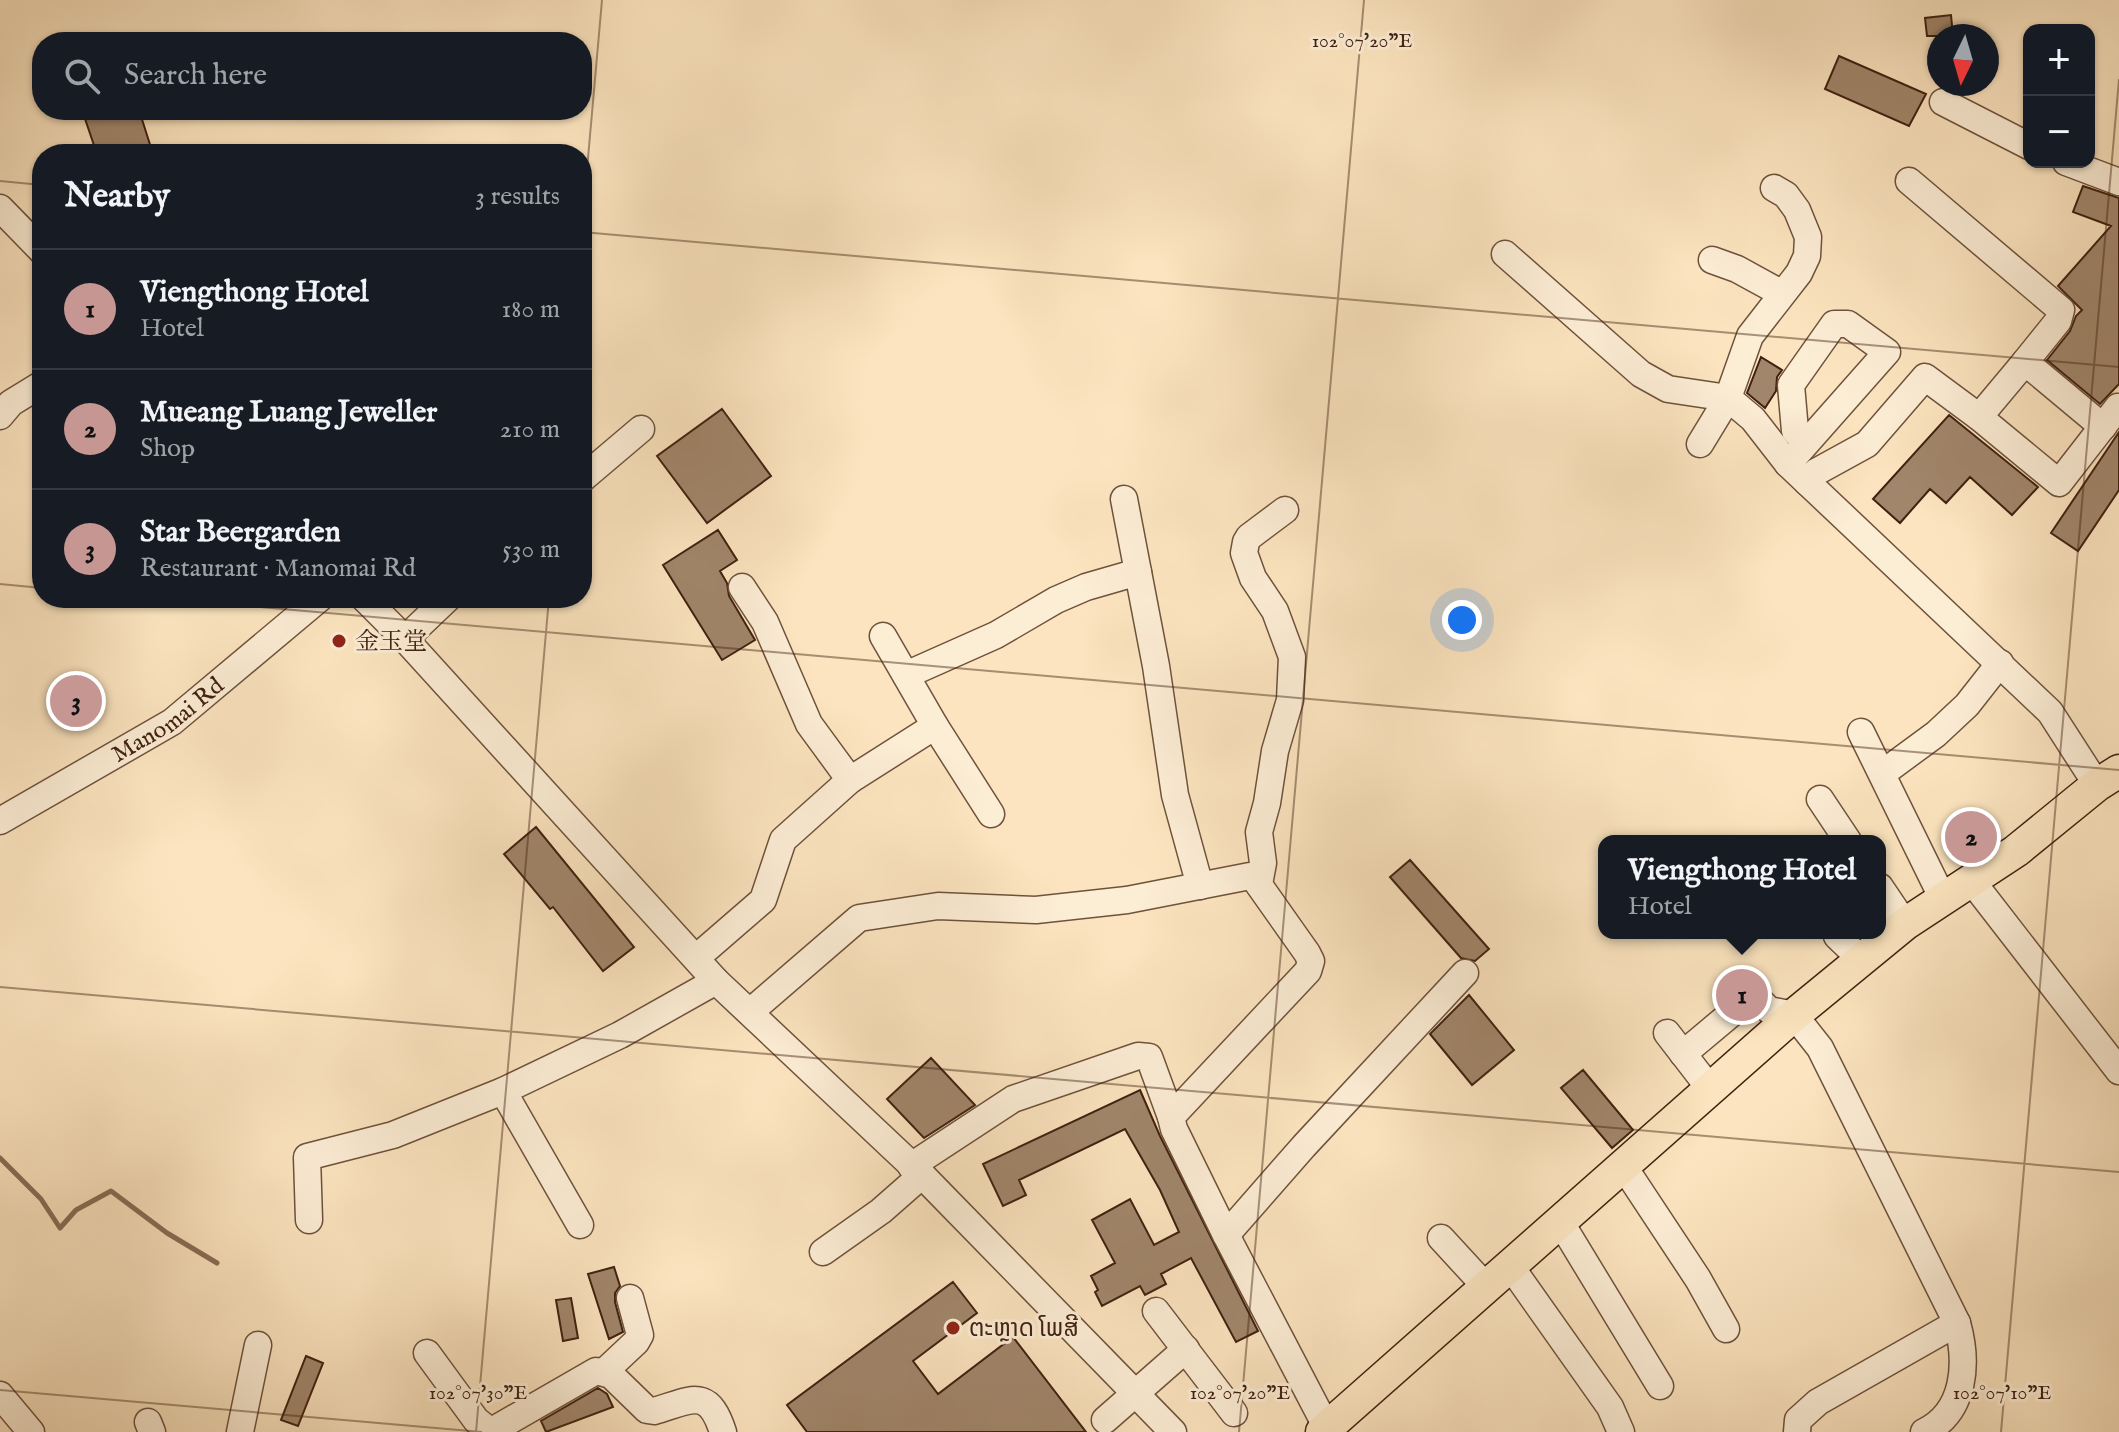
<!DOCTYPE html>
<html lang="en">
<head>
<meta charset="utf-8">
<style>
	:root { --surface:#171b24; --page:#242831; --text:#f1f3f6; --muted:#9ea1a6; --line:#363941; --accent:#c59692 }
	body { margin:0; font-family:"IM FELL English","Noto Serif SC","Noto Sans Lao",serif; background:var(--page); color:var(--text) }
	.controls { position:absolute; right:24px; top:24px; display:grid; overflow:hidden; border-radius:16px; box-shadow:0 2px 6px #0004 }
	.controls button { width:72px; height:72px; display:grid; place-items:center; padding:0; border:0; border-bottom:2px solid var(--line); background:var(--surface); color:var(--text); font:40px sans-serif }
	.compass { position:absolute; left:1927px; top:24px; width:72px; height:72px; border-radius:50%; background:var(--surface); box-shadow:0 2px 6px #0004; rotate:185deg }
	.you { position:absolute; left:1462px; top:620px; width:28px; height:28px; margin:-20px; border:6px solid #fff; border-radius:50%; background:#1a73e8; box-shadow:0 0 0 12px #1a73e833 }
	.badge { display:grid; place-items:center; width:52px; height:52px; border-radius:50%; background:var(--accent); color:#111; font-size:26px; font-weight:700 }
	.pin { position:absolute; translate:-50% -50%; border:4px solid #fff; box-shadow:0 2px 8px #0006 }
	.popup { position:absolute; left:1598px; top:835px; width:288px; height:104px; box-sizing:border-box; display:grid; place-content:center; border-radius:16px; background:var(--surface); filter:drop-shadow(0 2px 6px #0005); font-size:26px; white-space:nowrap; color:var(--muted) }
	.popup b { font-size:30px; color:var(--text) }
	.popup::after { content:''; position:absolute; left:50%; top:100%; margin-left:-16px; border:16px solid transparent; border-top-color:var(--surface) }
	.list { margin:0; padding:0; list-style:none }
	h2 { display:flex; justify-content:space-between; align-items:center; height:104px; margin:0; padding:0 32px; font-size:34px }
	h2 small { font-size:26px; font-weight:400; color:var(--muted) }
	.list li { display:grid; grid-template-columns:52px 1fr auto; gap:24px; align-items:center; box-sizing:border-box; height:120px; padding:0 32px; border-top:2px solid var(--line) }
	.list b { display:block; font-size:30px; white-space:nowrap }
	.list p { margin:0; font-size:26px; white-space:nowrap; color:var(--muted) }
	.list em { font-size:26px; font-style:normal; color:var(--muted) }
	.icon { flex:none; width:44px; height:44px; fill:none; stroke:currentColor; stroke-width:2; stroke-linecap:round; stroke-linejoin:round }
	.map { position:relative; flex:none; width:2119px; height:1432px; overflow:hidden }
	.search { position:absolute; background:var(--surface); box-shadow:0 2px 6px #0004; left:32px; top:32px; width:560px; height:88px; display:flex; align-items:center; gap:20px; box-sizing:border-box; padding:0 28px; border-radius:32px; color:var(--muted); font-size:30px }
	.panel { position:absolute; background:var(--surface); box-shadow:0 2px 6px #0004; left:32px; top:144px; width:560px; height:464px; border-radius:32px }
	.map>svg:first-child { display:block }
</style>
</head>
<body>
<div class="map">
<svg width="2119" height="1432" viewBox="0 0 2119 1432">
	<rect width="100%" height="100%" fill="#fbe4bf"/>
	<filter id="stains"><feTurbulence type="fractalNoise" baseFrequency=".0025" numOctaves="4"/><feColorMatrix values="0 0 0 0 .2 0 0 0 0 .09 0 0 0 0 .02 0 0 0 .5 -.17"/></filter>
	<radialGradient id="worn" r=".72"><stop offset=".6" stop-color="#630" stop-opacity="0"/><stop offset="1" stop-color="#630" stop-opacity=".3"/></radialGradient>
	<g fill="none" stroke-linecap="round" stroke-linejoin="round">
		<!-- stream -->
		<path stroke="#8a6e56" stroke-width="5" d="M0,1158l41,41 19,29 16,-18 35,-19 56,42 50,30"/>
	</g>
	<!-- building -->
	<path fill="#a1866b" stroke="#402110" stroke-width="2" d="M1951,15l2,21h-26l-2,-18z
		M1839,56l87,38 -17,32 -84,-37z
		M82,110h57l14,44h-56z
		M2083,186l36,12v186l-19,20 -53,-44 23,-29 6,-15 6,-6 -24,-24 53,-60 -38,-14z
		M1761,357l21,13 -5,7 -1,14 -11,17 -18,-15z
		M722,409l49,67 -64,47 -50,-67z
		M1949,415l89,72 -26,28 -42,-38 -24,26 -16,-14 -30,34 -27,-24z
		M2119,432v58l-41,61 -27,-18z
		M718,530l19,30 -17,11 7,12 2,13 26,44 -33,20 -59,-95z
		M536,827l98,120 -31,24 -50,-64 -3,2 -46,-55z
		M1410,860l79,89 -14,12 -14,-3 -71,-81z
		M1469,995l45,55 -42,35 -42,-51z
		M931,1058l44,47 -51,33 -37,-39z
		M1583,1070l50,60 -21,18 -51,-60z
		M1140,1090l20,46 98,195 -22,11 -45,-84 -30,16 5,10 -21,11 -5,-9 -38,20 -7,-14 3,-2 -7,-14 24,-13 -23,-43 38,-21 24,46 25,-13 -19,-42 -35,-61 -106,51 7,15 -23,11 -20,-42z
		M614,1267l6,19 -5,7v9l8,30 -14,7 -21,-65z
		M953,1282l24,31 -64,48 25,33 75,-57 73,95h-279l-20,-27z
		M571,1298l7,40 -15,3 -7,-41z
		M306,1356l17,7 -25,63 -17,-6z
		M598,1388l9,6 6,13 -67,25 -5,-11z"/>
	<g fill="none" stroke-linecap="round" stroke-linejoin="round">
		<defs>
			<g id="minor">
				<path d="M1943,102l86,44"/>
				<path d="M2066,162l53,20"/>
				<path d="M1909,181l152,129 -3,11 -33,41"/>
				<path d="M0,208l42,43"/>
				<path d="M1505,254l136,120 27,15 60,9 25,21 35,45 262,248 47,73"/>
				<path d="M1712,260l25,9 44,24"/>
				<path d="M0,416l11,-13 31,-19"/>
				<path d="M1979,417l46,-55 78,65"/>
				<path d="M1700,444l28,-46 22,-62 49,-63 8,-17 1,-19 -11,-27 -11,-15 -12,-7"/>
				<path d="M1788,464l99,-112 -39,-28h-14l-43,61 4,46 11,11"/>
				<path d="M582,479l59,-50"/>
				<path d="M1807,482l9,-10 51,-28 58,-67 54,40 80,66 59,-76"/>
				<path d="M1124,499l32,167 19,129 25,91"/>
				<path d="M742,587l23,35 44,102 41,56"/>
				<path d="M364,598l41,41 311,342 206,194 251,257"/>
				<path d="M405,639l43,-41"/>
				<path d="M906,675l90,-40 60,-35 30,-13 52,-15"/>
				<path d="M935,726l56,88"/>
				<path d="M1861,732l82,167"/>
				<path d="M1883,773l53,-39 31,-29 33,-42"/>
				<path d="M1820,799l28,42"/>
				<path id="s1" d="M0,821l172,-99 148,-124"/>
				<path d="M1971,880l148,191"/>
				<path d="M1259,884l4,-21 -4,-31 8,-29 8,-52 15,-51 2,-43 -17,-46 -22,-33 -9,-25 2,-11 3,-5 36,-27"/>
				<path d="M1880,887l25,37"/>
				<path d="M1837,936l25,24"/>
				<path d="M696,958l67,-58 20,-60 67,-60 85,-54 -52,-90"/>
				<path d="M750,1012l109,-94 79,-12 98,4 91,-10 123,-24 4,2 53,75 4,8 -3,10 -137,146 3,12 52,106 101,193"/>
				<path d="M1667,1033l44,57"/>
				<path d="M1683,1054l68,-57 7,2 11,11 25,5 26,33 137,275c11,39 9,89 -33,109"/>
				<path d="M503,1091l77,134"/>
				<path d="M911,1166l102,-67 125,-43 11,1 22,60"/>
				<path d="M1624,1167l74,112 28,50"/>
				<path d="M309,1220l-2,-63 86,-22 110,-44 117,-56 96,-54"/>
				<path d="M1561,1223l99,163"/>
				<path d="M1226,1235l78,-89 161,-173"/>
				<path d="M1441,1238l46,50"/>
				<path d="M823,1252l58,-41 41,-36"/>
				<path d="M1511,1267l99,140 11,25"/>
				<path d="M1156,1311l78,102"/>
				<path d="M427,1353l49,67 15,12"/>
				<path d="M604,1372l32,-30 4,-7 -10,-37"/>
				<path d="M0,1395l31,37"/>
				<path d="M1105,1420l81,-71"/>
				<path d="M148,1422l4,10"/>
				<path d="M240,1432l18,-87"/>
				<path d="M490,1432l106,-61 15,4 36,35 7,1c38,-11 54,-25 69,21"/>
				<path d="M1797,1432l1,-12 20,-18 139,-79"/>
			</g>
			<path id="major" d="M1322,1432l472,-417 111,-91 111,-73 81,-66 22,-14"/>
		</defs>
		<!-- minor casing -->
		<use href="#minor" stroke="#6f523c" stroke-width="29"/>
		<!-- major casing -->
		<use href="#major" stroke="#402110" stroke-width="35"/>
		<!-- minor -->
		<use href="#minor" stroke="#fcedd5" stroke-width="26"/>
		<!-- major -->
		<use href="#major" stroke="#fbe4bf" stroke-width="32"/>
	</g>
	<!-- ticks -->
	<path fill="none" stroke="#402110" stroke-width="2" stroke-opacity="0.45" d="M0,181l42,4M582,226l20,-226M582,232l1537,135M0,584l42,4M157,598l1962,172M0,987l2119,185M0,1390l482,42M476,1432l73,-834M1239,1432l125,-1432M2001,1432l118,-1353"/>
	<!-- markers -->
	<g fill="#8f2418" stroke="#fcedd5" stroke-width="3">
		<circle cx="339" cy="641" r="8"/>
		<circle cx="953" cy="1328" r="8"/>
	</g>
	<g text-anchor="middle" stroke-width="6" stroke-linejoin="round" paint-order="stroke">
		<!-- poi labels -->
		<g font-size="24" fill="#402110" stroke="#fcedd5" text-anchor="start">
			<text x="355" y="649">金玉堂</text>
			<text x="969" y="1336">ຕະຫຼາດ ໂພສີ</text>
		</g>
		<!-- street labels -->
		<g font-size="24" fill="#402110" stroke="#fcedd5">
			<text dy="8" stroke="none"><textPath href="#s1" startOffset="196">Manomai Rd</textPath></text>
		</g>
	</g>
	<g font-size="20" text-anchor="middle" fill="#402110" stroke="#fcedd5" stroke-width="6" stroke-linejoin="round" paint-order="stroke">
		<text x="1362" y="47">102°07'20"E</text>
		<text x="478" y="1399">102°07'30"E</text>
		<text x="1240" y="1399">102°07'20"E</text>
		<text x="2002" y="1399">102°07'10"E</text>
	</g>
	<rect width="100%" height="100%" filter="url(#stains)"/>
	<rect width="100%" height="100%" fill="url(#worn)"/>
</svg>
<div class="controls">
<button>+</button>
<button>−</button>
</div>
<svg class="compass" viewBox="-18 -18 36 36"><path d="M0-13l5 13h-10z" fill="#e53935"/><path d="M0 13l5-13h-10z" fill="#9ea1a6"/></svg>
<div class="you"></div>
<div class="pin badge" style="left:1742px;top:995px">1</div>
<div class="popup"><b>Viengthong Hotel</b>Hotel</div>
<div class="pin badge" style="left:1971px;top:837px">2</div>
<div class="pin badge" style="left:76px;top:701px">3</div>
<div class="search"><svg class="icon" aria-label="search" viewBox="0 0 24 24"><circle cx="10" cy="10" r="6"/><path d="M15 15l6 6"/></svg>Search here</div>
<section class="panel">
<h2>Nearby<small>3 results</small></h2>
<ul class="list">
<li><span class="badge">1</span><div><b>Viengthong Hotel</b><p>Hotel</p></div><em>180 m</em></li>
<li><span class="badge">2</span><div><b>Mueang Luang Jeweller</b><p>Shop</p></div><em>210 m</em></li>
<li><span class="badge">3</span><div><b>Star Beergarden</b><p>Restaurant · Manomai Rd</p></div><em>530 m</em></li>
</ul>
</section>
</div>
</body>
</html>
